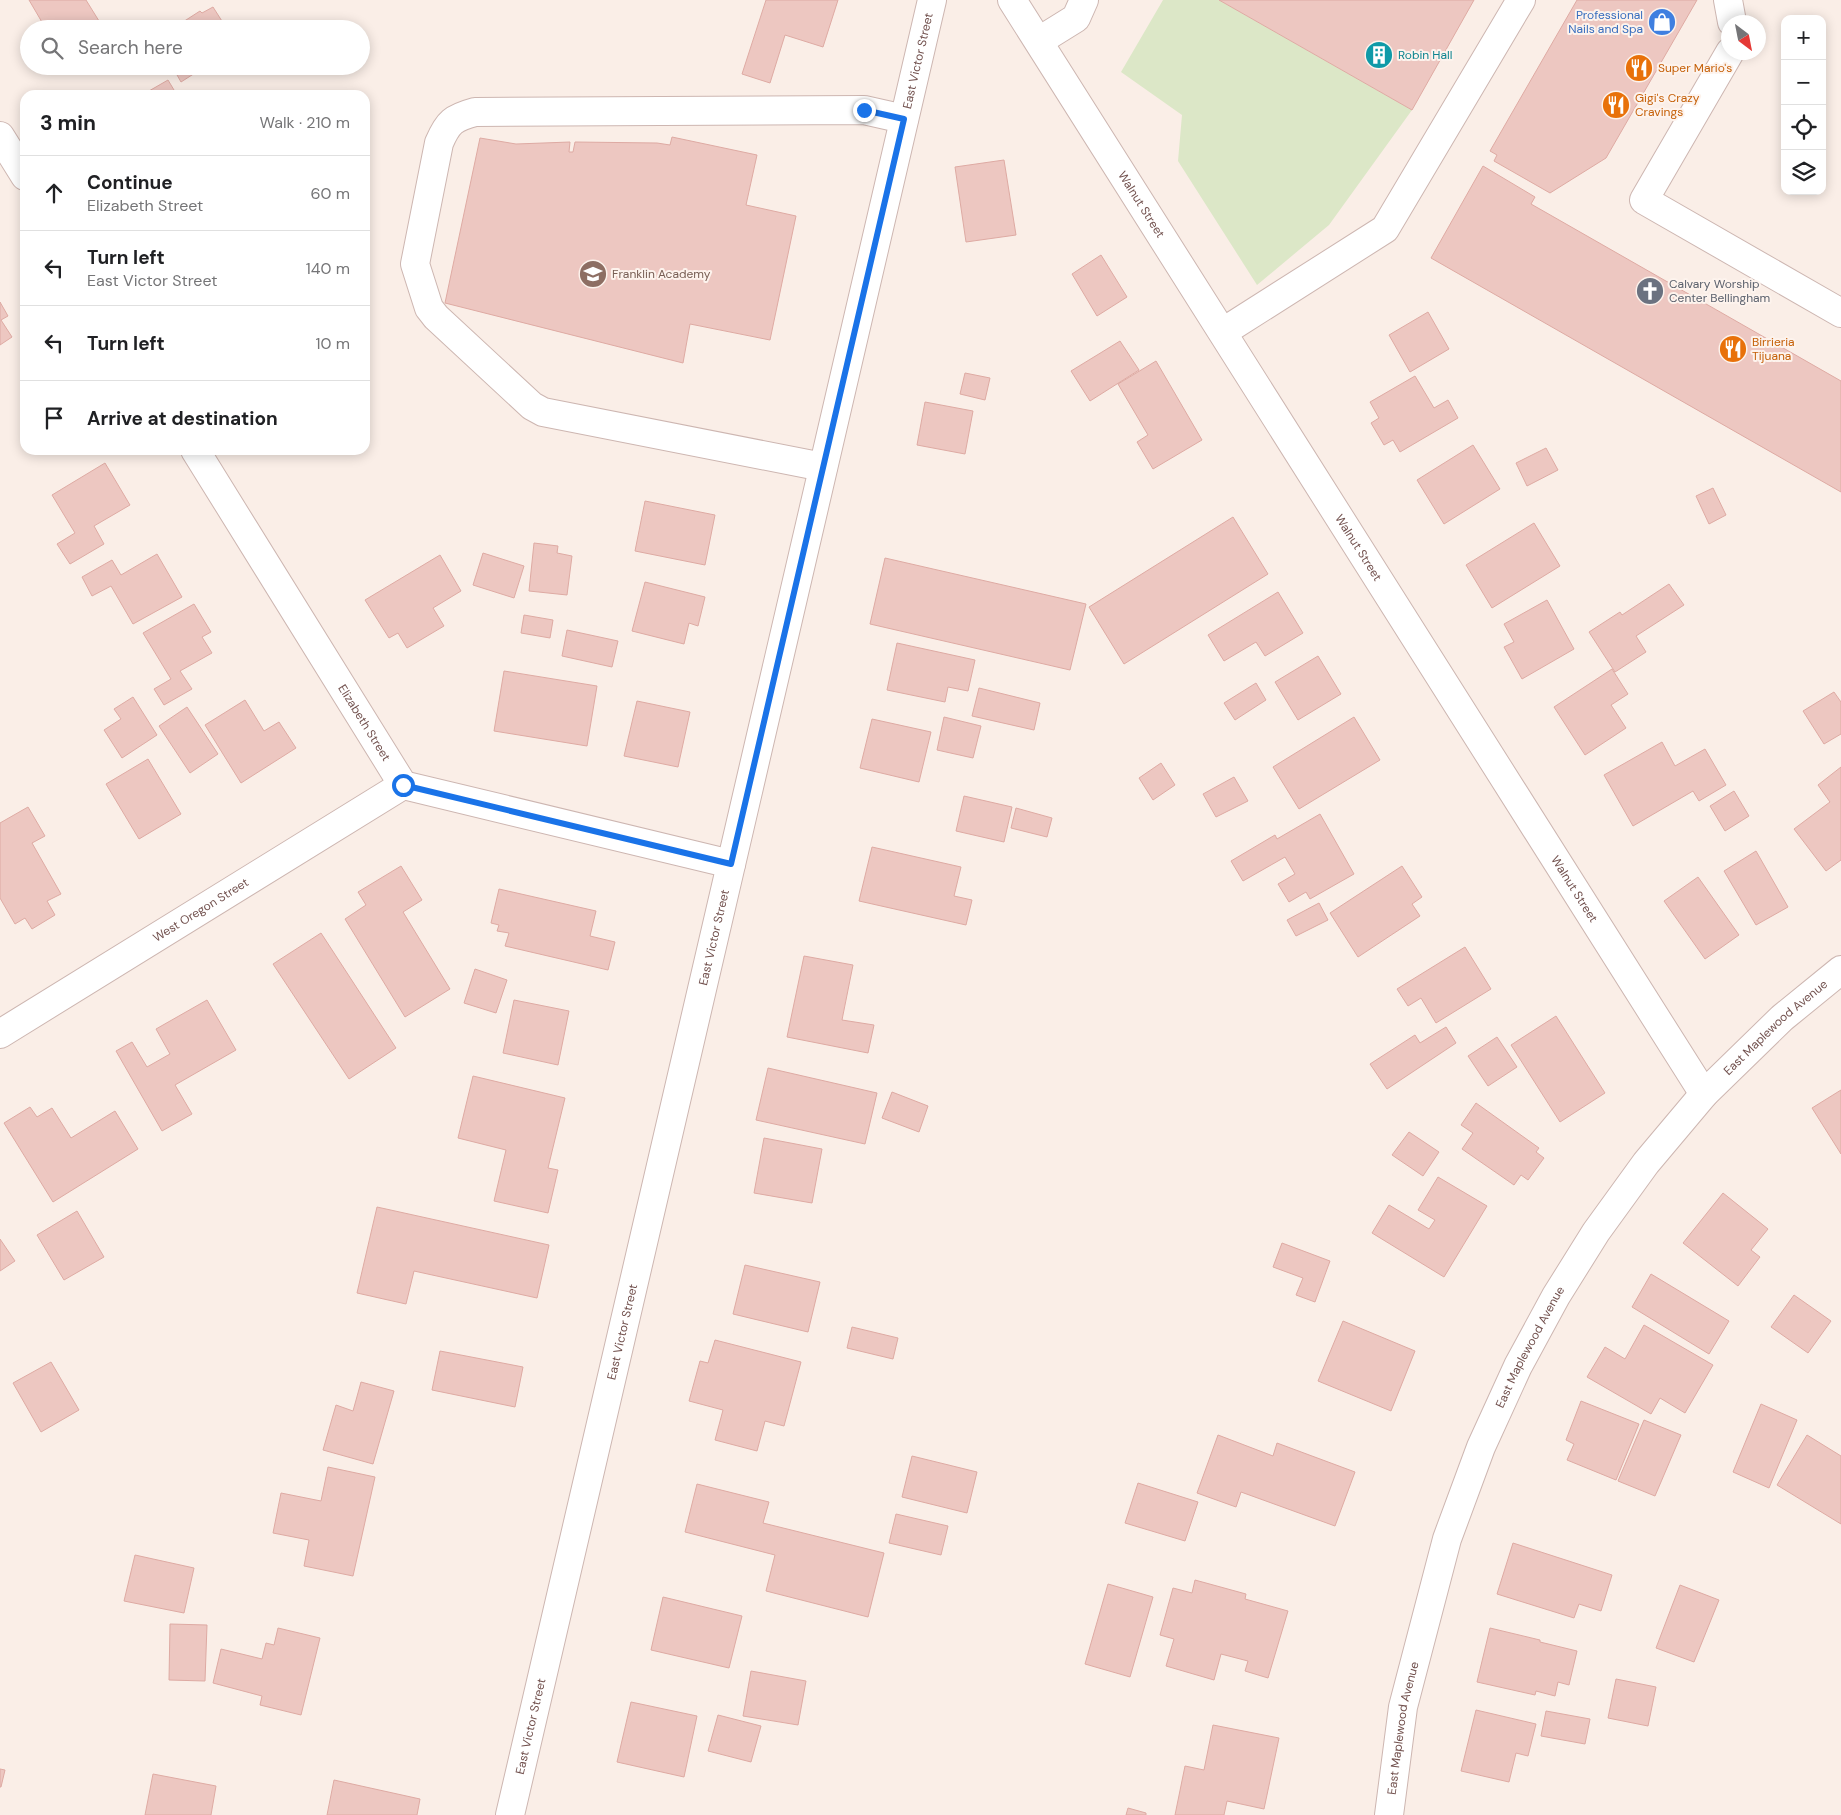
<!DOCTYPE html>
<html lang="en">
<head>
<meta charset="utf-8">
<style>
	:root { --surface:#fff; --page:#f6f6f6; --text:#202124; --muted:#757577; --line:#e0e0e0 }
	body { margin:0; font-family:"DM Sans",sans-serif; background:var(--page); color:var(--text) }
	.controls { position:absolute; right:15px; top:15px; display:grid; overflow:hidden; border-radius:10px; box-shadow:0 2px 12px #0003 }
	.controls button { width:45px; height:45px; display:grid; place-items:center; padding:0; border:0; border-bottom:1px solid var(--line); background:var(--surface); color:var(--text); font:25px sans-serif }
	.compass { position:absolute; left:1721px; top:15px; width:45px; height:45px; border-radius:50%; background:var(--surface); box-shadow:0 2px 12px #0003; rotate:148deg }
	.stop { position:absolute; width:15px; height:15px; margin:-11px; border:4px solid #1a73e8; border-radius:50%; background:#fff }
	.stop.end { background:#1a73e8; border-color:#fff; box-shadow:0 1px 5px #0008 }
	.list { margin:0; padding:0; list-style:none }
	h2 { display:flex; justify-content:space-between; align-items:center; height:65px; margin:0; padding:0 20px; font-size:21px }
	h2 small { font-size:16px; font-weight:400; color:var(--muted) }
	.list li { display:grid; grid-template-columns:32px 1fr auto; gap:15px; align-items:center; box-sizing:border-box; height:75px; padding:0 20px; border-top:1px solid var(--line) }
	.list b { display:block; font-size:19px; white-space:nowrap }
	.list p { margin:0; font-size:16px; white-space:nowrap; color:var(--muted) }
	.list em { font-size:16px; font-style:normal; color:var(--muted) }
	.icon { flex:none; width:28px; height:28px; fill:none; stroke:currentColor; stroke-width:2; stroke-linecap:round; stroke-linejoin:round }
	.map { position:relative; flex:none; width:1841px; height:1815px; overflow:hidden }
	.search { position:absolute; background:var(--surface); box-shadow:0 2px 12px #0003; left:20px; top:20px; width:350px; height:55px; display:flex; align-items:center; gap:12px; box-sizing:border-box; padding:0 18px; border-radius:28px; color:var(--muted); font-size:19px }
	.panel { position:absolute; background:var(--surface); box-shadow:0 2px 12px #0003; left:20px; top:90px; width:350px; height:365px; border-radius:15px }
	.map>svg:first-child { display:block }
</style>
</head>
<body>
<div class="map">
<svg width="1841" height="1815" viewBox="0 0 1841 1815">
	<rect width="100%" height="100%" fill="#faeee7"/>
	<!-- green -->
	<path fill="#dce7c7" d="M1163,0h56l193,110 -83,115 -72,60 -79,-124 4,-46 -61,-43z"/>
	<!-- building -->
	<path fill="#edc7c1" stroke="#deaaa3" d="M29,0h57l13,21 -14,8h-39z
		M766,0h72l-15,47 -38,-12 -15,48 -28,-9z
		M1219,0h255l-62,110z
		M1577,0h120l-91,158 -56,35 -56,-32 3,-6 -7,-4z
		M213,7l14,22h-55l28,-18 2,2z
		M172,66h34l-25,16z
		M168,80l9,15h-35z
		M672,137l85,18 -11,50 50,11 -26,124 -80,-16 -7,39 -238,-60 35,-165 36,6 54,-2 -1,10h4l2,-10 82,1 13,2z
		M1004,160l12,75 -50,7 -11,-75z
		M1483,166l52,31 -4,7 310,177v111l-410,-234z
		M1101,255l26,42 -30,19 -25,-42z
		M0,302l8,14 -7,4 11,17 -12,8z
		M1428,312l21,37 -39,23 -21,-37z
		M1120,341l19,29 -49,31 -19,-30z
		M1156,361l46,79 -49,29 -16,-27 11,-7 -30,-51z
		M965,373l25,5 -5,22 -25,-6z
		M1415,376l19,32 14,-8 10,18 -58,34 -7,-12 -9,5 -13,-22 8,-5 -9,-16z
		M925,402l48,9 -8,43 -48,-9z
		M1473,445l27,44 -56,35 -27,-44z
		M1546,448l12,22 -31,16 -11,-23z
		M105,463l25,42 -36,21 10,18 -34,20 -13,-20 18,-11 -23,-38z
		M1713,488l13,27 -17,9 -13,-28z
		M645,501l70,14 -10,50 -70,-14z
		M1233,517l35,57 -144,90 -35,-57z
		M1534,523l26,43 -68,42 -26,-43z
		M534,543l24,3 -1,7 15,3 -5,39 -38,-4z
		M483,553l41,13 -10,32 -41,-13z
		M157,554l25,43 -49,27 -22,-38 -19,10 -10,-19 30,-17 9,15z
		M440,555l21,36 -28,17 11,18 -37,22 -9,-15 -9,5 -24,-38z
		M885,558l201,46 -16,66 -200,-46z
		M645,582l60,15 -7,29 -9,-3 -5,21 -52,-13z
		M1669,584l15,21 -48,31 10,16 -31,20 -26,-40 31,-20 2,3z
		M1278,592l25,41 -38,23 -9,-14 -32,19 -16,-26z
		M1547,600l27,49 -52,30 -18,-32 10,-5 -10,-18z
		M194,604l17,28 -9,5 10,16 -32,18 12,18 -28,16 -10,-16 17,-10 -28,-46z
		M524,615l29,5 -3,18 -29,-5z
		M567,630l51,11 -6,26 -50,-11z
		M897,643l78,17 -7,31 -20,-4 -3,15 -58,-12z
		M1318,656l23,38 -43,26 -23,-38z
		M1612,669l16,25 -17,11 15,23 -41,27 -31,-48z
		M504,671l93,15 -10,60 -93,-15z
		M1256,683l10,17 -31,20 -11,-17z
		M979,688l61,15 -6,27 -62,-14z
		M1834,692l7,10v32l-17,10 -21,-33z
		M133,697l24,38 -35,23 -18,-28 17,-11 -7,-10z
		M245,700l19,31 15,-9 17,26 -55,35 -36,-58z
		M637,701l53,11 -12,55 -54,-11z
		M187,707l31,47 -28,19 -31,-47z
		M944,717l37,9 -8,32 -36,-8z
		M1354,717l26,43 -81,49 -26,-42z
		M872,719l59,13 -12,50 -59,-14z
		M1662,742l13,24 30,-17 21,36 -27,16 -6,-10 -60,35 -29,-51z
		M148,759l33,55 -42,25 -33,-55z
		M1161,763l14,22 -22,15 -14,-22z
		M1841,767v93l-15,11 -32,-42 36,-27 -12,-17z
		M1234,777l14,24 -32,16 -13,-23z
		M1734,791l15,25 -24,15 -15,-25z
		M964,796l48,11 -8,35 -48,-11z
		M28,807l17,29 -13,7 29,51 -14,7 8,14 -23,14 -7,-11 -10,6 -15,-26v-75z
		M1016,808l36,10 -5,19 -36,-9z
		M1320,814l34,60 -44,25 -4,-7 -17,10 -11,-18 17,-10 -10,-17 -42,24 -12,-20 44,-26 2,4z
		M872,847l89,20 -7,29 18,4 -6,25 -107,-24z
		M1756,851l32,56 -32,18 -32,-54z
		M401,866l21,34 -19,12 47,77 -45,28 -60,-98 21,-14 -8,-13z
		M1402,866l20,31 -10,7 8,12 -62,41 -28,-44z
		M1698,877l41,58 -34,24 -41,-58z
		M499,889l97,22 -6,25 25,6 -7,28 -103,-24 4,-13 -12,-2 2,-6 -8,-2z
		M1319,903l9,17 -32,16 -9,-16z
		M321,933l75,115 -47,31 -76,-115z
		M1465,947l26,42 -55,34 -15,-25 -13,8 -11,-17z
		M804,956l49,9 -11,55 32,5 -6,28 -81,-16z
		M475,969l32,11 -11,33 -32,-10z
		M207,1000l29,50 -61,35 17,29 -30,17 -46,-80 16,-9 15,25 23,-13 -14,-25z
		M514,1000l55,11 -11,54 -55,-12z
		M1556,1016l49,77 -45,29 -49,-77z
		M1446,1027l10,16 -69,46 -17,-25 45,-29 5,8z
		M1497,1037l20,30 -29,19 -20,-30z
		M768,1068l109,25 -12,51 -109,-24z
		M473,1076l92,22 -17,70 10,2 -10,43 -54,-12 12,-51 -48,-12z
		M1841,1090v64l-29,-46z
		M892,1092l36,14 -9,26 -37,-14z
		M1476,1103l63,45 -3,4 8,6 -16,22 -7,-5 -7,10 -52,-36 11,-16 -12,-8z
		M30,1107l7,10 15,-9 19,30 44,-27 23,38 -85,53 -49,-79z
		M1409,1132l30,20 -16,24 -31,-21z
		M764,1138l58,11 -10,54 -58,-10z
		M1438,1177l49,29 -43,71 -72,-44 17,-28 40,24 6,-9 -17,-10z
		M1723,1193l45,36 -17,21 9,7 -22,29 -55,-43z
		M377,1207l172,38 -12,53 -123,-27 -8,33 -49,-11z
		M77,1211l27,46 -40,23 -27,-45z
		M0,1239l15,22 -15,10z
		M1282,1243l48,18 -15,41 -19,-7 7,-17 -30,-11z
		M745,1265l75,17 -12,50 -75,-18z
		M1651,1274l78,47 -20,33 -77,-47z
		M1794,1295l37,26 -23,32 -37,-26z
		M1343,1321l72,30 -24,60 -73,-30z
		M1644,1325l69,40 -28,48 -25,-15 -9,16 -64,-37 18,-30 20,12z
		M852,1327l46,11 -5,21 -46,-11z
		M715,1340l86,22 -17,64 -19,-5 -8,30 -42,-11 8,-30 -34,-9 11,-40 8,2z
		M440,1351l83,16 -8,40 -83,-17z
		M51,1362l28,48 -38,22 -28,-49z
		M361,1382l33,9 -21,73 -50,-14 13,-45 17,6z
		M1581,1401l58,23 -23,56 -49,-20 7,-16 -8,-4z
		M1761,1404l36,16 -28,68 -36,-16z
		M1644,1420l37,15 -26,61 -37,-15z
		M1218,1435l55,21 4,-13 78,29 -20,54 -94,-34 -5,15 -39,-14z
		M1807,1435l34,21v68l-64,-39z
		M912,1456l65,16 -10,41 -65,-16z
		M328,1467l47,10 -22,99 -49,-10 5,-26 -36,-7 8,-40 40,8z
		M1138,1483l60,19 -13,39 -60,-18z
		M697,1484l72,18 -6,21 121,30 -16,64 -102,-26 9,-36 -90,-23z
		M896,1514l52,12 -7,29 -52,-12z
		M1513,1543l99,32 -11,36 -22,-7 -5,14 -77,-24z
		M135,1555l59,13 -10,45 -60,-12z
		M1195,1580l51,14 -1,5 43,12 -20,67 -23,-7 3,-10 -27,-7 -7,26 -48,-14 8,-27 -14,-4 13,-47 19,5z
		M1108,1584l45,13 -23,80 -45,-13z
		M1680,1585l39,15 -25,62 -38,-14z
		M663,1597l79,19 -13,52 -78,-18z
		M170,1624l37,1 -2,56 -36,-1z
		M278,1628l42,10 -19,77 -41,-10 2,-9 -49,-13 8,-34 41,10 4,-16 8,2z
		M1490,1628l50,12v2l37,9 -8,34 -11,-3 -3,14 -19,-5 -1,4 -58,-13z
		M751,1671l55,10 -8,44 -55,-9z
		M1616,1679l40,8 -8,39 -40,-8z
		M631,1702l66,14 -13,61 -67,-15z
		M1476,1710l60,14 -8,32 -12,-3 -7,29 -48,-11z
		M1546,1711l44,8 -5,25 -44,-8z
		M718,1715l43,11 -10,36 -43,-11z
		M1213,1725l66,13 -15,71 -37,-8 -3,14h-49l10,-49 19,4z
		M0,1769l5,1 -4,17h-1z
		M153,1774l63,12 -5,29h-66z
		M334,1780l86,19 -3,16h-90z
		M1128,1808l18,5v2h-20z"/>
	<g fill="none" stroke-linecap="round" stroke-linejoin="round">
		<defs>
			<g id="minor">
				<path id="s1" d="M1012,0l692,1094"/>
				<path d="M1728,0l4,22"/>
				<path d="M1039,41l37,-23 8,-18"/>
				<path d="M1730,52l-86,148 197,113"/>
				<path d="M0,136l25,40"/>
				<path d="M1223,332l162,-103 136,-229"/>
				<path id="s2" d="M195,450l208,335 328,79"/>
				<path d="M823,467l-280,-55 -11,-6 -96,-89 -7,-9 -14,-44 24,-121c9,-21 14,-25 36,-31l389,-2 40,9"/>
				<path id="s3" d="M0,1034l403,-249"/>
				<path id="s4" d="M510,1815l422,-1815"/>
				<path id="s5" d="M1389,1815l14,-108 44,-168 34,-92 37,-81 38,-70 40,-64 50,-69 58,-69 78,-76 59,-48"/>
			</g>
		</defs>
		<!-- minor casing -->
		<use href="#minor" stroke="#cdb6b1" stroke-width="30"/>
		<!-- minor -->
		<use href="#minor" stroke="#fff" stroke-width="28"/>
	</g>
	<g fill="none" stroke-linecap="round" stroke-linejoin="round">
		<!-- route -->
		<path stroke="#1a73e8" stroke-width="6" d="M403,785l328,79 173,-745 -40,-9"/>
	</g>
	<!-- icons -->
	<defs>
		<symbol id="shop-disc" viewBox="-11 -11 22 22"><circle r="9.5" fill="#3f7fe0" stroke="#fdf3ed"/><path d="M-5-2.5h2.3a2.7 3.5 0 0 1 5.4 0H5L5.5 6h-11ZM-1.5-2.5h3a1.5 2.3 0 0 0-3 0Z" fill="#fff"/></symbol>
		<symbol id="building-disc" viewBox="-11 -11 22 22"><circle r="9.5" fill="#0f9aa8" stroke="#fdf3ed"/><path d="M-4-6H4V6H1V3H-1V6H-4ZM-2.5-4.3h1.7v1.8h-1.7ZM.8-4.3h1.7v1.8H.8ZM-2.5-1h1.7V.8h-1.7ZM.8-1h1.7V.8H.8Z" fill="#fff"/></symbol>
		<symbol id="restaurant-disc" viewBox="-11 -11 22 22"><circle r="9.5" fill="#e8710a" stroke="#fdf3ed"/><path d="M-5-6h1v4h1v-4h1v4h1v-4h1v5L-1.5 .5V6h-2V.5L-5-1ZM5-6V6H3V1.5H1.5Q1.5-4 5-6Z" fill="#fff"/></symbol>
		<symbol id="school-disc" viewBox="-11 -11 22 22"><circle r="9.5" fill="#8d6e63" stroke="#fdf3ed"/><path d="M0-5L7-2L0 1L-7-2ZM-4 1L0 2.5L4 1V4Q0 6-4 4Z" fill="#fff"/></symbol>
		<symbol id="church-disc" viewBox="-11 -11 22 22"><circle r="9.5" fill="#6b7280" stroke="#fdf3ed"/><path d="M-1.2-6h2.4v3.5h3.3v2.4h-3.3V6h-2.4V-.1h-3.3v-2.4h3.3Z" fill="#fff"/></symbol>
	</defs>
	<g fill-rule="evenodd">
		<use href="#shop-disc" x="1646" y="6" width="32" height="32"/>
		<use href="#building-disc" x="1363" y="39" width="32" height="32"/>
		<use href="#restaurant-disc" x="1623" y="52" width="32" height="32"/>
		<use href="#restaurant-disc" x="1600" y="89" width="32" height="32"/>
		<use href="#school-disc" x="577" y="258" width="32" height="32"/>
		<use href="#church-disc" x="1634" y="275" width="32" height="32"/>
		<use href="#restaurant-disc" x="1717" y="333" width="32" height="32"/>
	</g>
	<g text-anchor="middle" stroke-width="4" stroke-linejoin="round" paint-order="stroke">
		<!-- shop labels -->
		<g font-size="12" fill="#366cbe" stroke="#fdf3ed" text-anchor="end">
			<text x="1643" y="19">Professional<tspan x="1643" dy="14">Nails and Spa</tspan></text>
		</g>
		<!-- culture labels -->
		<g font-size="12" fill="#0d838f" stroke="#fdf3ed" text-anchor="start">
			<text x="1398" y="59">Robin Hall</text>
		</g>
		<!-- street labels -->
		<g font-size="12" fill="#72514e" stroke="#fdf3ed">
			<text dy="4" stroke="none"><textPath href="#s4" startOffset="1801">East Victor Street</textPath></text>
			<text dy="4" stroke="none"><textPath href="#s1" startOffset="242">Walnut Street</textPath></text>
			<text dy="4" stroke="none"><textPath href="#s1" startOffset="648">Walnut Street</textPath></text>
			<text dy="4" stroke="none"><textPath href="#s2" startOffset="321">Elizabeth Street</textPath></text>
			<text dy="4" stroke="none"><textPath href="#s1" startOffset="1052">Walnut Street</textPath></text>
			<text dy="4" stroke="none"><textPath href="#s3" startOffset="236">West Oregon Street</textPath></text>
			<text dy="4" stroke="none"><textPath href="#s4" startOffset="901">East Victor Street</textPath></text>
			<text dy="4" stroke="none"><textPath href="#s5" startOffset="898">East Maplewood Avenue</textPath></text>
			<text dy="4" stroke="none"><textPath href="#s4" startOffset="496">East Victor Street</textPath></text>
			<text dy="4" stroke="none"><textPath href="#s5" startOffset="492">East Maplewood Avenue</textPath></text>
			<text dy="4" stroke="none"><textPath href="#s4" startOffset="91">East Victor Street</textPath></text>
			<text dy="4" stroke="none"><textPath href="#s5" startOffset="88">East Maplewood Avenue</textPath></text>
		</g>
		<!-- food labels -->
		<g font-size="12" fill="#c56008" stroke="#fdf3ed" text-anchor="start">
			<text x="1658" y="72">Super Mario's</text>
			<text x="1635" y="102">Gigi's Crazy<tspan x="1635" dy="14">Cravings</tspan></text>
			<text x="1752" y="346">Birrieria<tspan x="1752" dy="14">Tijuana</tspan></text>
		</g>
		<!-- education labels -->
		<g font-size="12" fill="#785e54" stroke="#fdf3ed" text-anchor="start">
			<text x="612" y="278">Franklin Academy</text>
		</g>
		<!-- worship labels -->
		<g font-size="12" fill="#5b616d" stroke="#fdf3ed" text-anchor="start">
			<text x="1669" y="288">Calvary Worship<tspan x="1669" dy="14">Center Bellingham</tspan></text>
		</g>
	</g>
</svg>
<div class="controls">
<button>+</button>
<button>−</button>
<button><svg class="icon" aria-label="locate" viewBox="0 0 24 24"><circle cx="12" cy="12" r="6"/><path d="M12 2v4M12 18v4M2 12h4M18 12h4"/></svg></button>
<button><svg class="icon" aria-label="layers" viewBox="0 0 24 24"><path d="M12 4l9 5-9 5-9-5zM3 14l9 5 9-5"/></svg></button>
</div>
<svg class="compass" viewBox="-18 -18 36 36"><path d="M0-13l5 13h-10z" fill="#e53935"/><path d="M0 13l5-13h-10z" fill="#757577"/></svg>
<div class="stop" style="left:403px;top:785px"></div>
<div class="stop end" style="left:864px;top:110px"></div>
<div class="search"><svg class="icon" aria-label="search" viewBox="0 0 24 24"><circle cx="10" cy="10" r="6"/><path d="M15 15l6 6"/></svg>Search here</div>
<section class="panel">
<h2>3 min<small>Walk · 210 m</small></h2>
<ul class="list">
<li><svg class="icon" aria-label="ahead" viewBox="0 0 24 24"><path d="M12 20V5M6 11l6-6 6 6"/></svg><div><b>Continue</b><p>Elizabeth Street</p></div><em>60 m</em></li>
<li><svg class="icon" aria-label="left" viewBox="0 0 24 24"><path d="M17 20v-9H6M10 6l-5 5 5 5"/></svg><div><b>Turn left</b><p>East Victor Street</p></div><em>140 m</em></li>
<li><svg class="icon" aria-label="left" viewBox="0 0 24 24"><path d="M17 20v-9H6M10 6l-5 5 5 5"/></svg><div><b>Turn left</b></div><em>10 m</em></li>
<li><svg class="icon" aria-label="arrive" viewBox="0 0 24 24"><path d="M6 21V4h12l-3 4 3 4H6"/></svg><div><b>Arrive at destination</b></div></li>
</ul>
</section>
</div>
</body>
</html>
